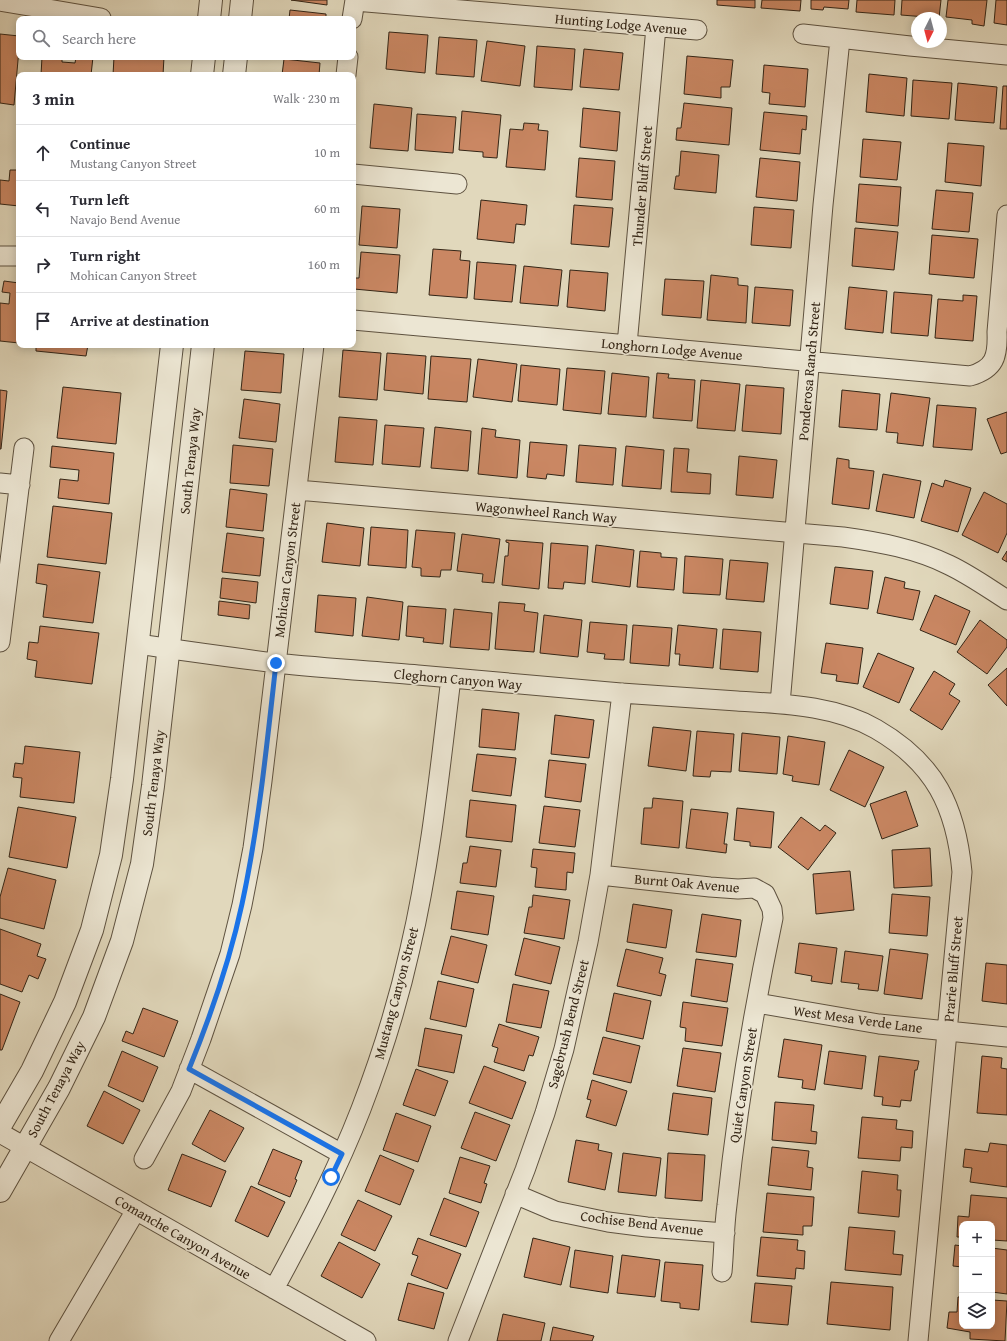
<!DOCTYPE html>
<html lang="en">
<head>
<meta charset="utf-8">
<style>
	:root { --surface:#fff; --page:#f2f2f3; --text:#2b2b33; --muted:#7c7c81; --line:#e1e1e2 }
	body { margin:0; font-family:"Gentium Book Plus",serif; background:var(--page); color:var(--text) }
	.controls { position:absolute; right:12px; bottom:12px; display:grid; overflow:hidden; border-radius:8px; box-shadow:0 2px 10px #0003 }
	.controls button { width:36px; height:36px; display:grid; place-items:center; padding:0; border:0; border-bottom:1px solid var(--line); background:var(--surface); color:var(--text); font:20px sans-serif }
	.compass { position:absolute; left:911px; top:12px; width:36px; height:36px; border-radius:50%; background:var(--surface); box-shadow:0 2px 10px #0003; rotate:186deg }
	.stop { position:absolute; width:12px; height:12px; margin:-9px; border:3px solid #1a73e8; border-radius:50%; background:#fff }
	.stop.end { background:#1a73e8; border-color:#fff; box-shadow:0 1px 4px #0008 }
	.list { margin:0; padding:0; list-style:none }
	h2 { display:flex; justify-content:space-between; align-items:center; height:52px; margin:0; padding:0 16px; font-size:17px }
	h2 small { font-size:13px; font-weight:400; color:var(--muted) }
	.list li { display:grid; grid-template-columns:26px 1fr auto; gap:12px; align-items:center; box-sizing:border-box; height:56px; padding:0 16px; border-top:1px solid var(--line) }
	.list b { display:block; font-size:15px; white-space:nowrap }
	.list p { margin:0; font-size:13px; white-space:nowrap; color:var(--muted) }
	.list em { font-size:13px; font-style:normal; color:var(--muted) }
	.icon { flex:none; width:22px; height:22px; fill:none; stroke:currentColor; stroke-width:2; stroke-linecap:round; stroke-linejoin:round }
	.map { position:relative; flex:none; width:1007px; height:1341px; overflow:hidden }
	.search { position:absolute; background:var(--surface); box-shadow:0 2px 10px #0003; left:16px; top:16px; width:340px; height:44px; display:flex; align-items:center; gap:10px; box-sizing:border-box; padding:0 14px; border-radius:8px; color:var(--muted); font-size:15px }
	.panel { position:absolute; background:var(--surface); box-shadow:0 2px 10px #0003; left:16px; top:72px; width:340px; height:276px; border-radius:8px }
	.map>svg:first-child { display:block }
</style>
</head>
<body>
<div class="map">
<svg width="1007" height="1341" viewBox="0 0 1007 1341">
	<rect width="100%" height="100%" fill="#e1d8bc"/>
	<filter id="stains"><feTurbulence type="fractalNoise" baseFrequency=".005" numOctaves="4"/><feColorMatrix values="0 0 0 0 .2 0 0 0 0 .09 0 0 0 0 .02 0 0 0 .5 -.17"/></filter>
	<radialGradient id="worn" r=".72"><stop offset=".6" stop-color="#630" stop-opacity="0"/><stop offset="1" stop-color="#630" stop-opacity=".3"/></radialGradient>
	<!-- building -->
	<path fill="#ca8763" stroke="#332516" d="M291,0h36v5z
		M717,0h38v8l-38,-3z
		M762,0h39l-1,11 -39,-3z
		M811,0h38l-1,9 -24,-2 -1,3 -12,-1z
		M857,0h38l-1,15 -38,-3z
		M902,0h39l-2,18 -38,-3z
		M948,0h39l-3,26 -12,-2v-4l-26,-3z
		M996,0h11v25l-13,-2z
		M290,10l36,4v5h-37z
		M389,32l39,3 -3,38 -39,-4z
		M0,34l19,2v13l-5,56 -14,-2z
		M439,37l38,3 -3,37 -38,-3z
		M487,41l38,5 -5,40 -39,-5z
		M537,46l38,3 -3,41 -38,-3z
		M584,49l39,4 -4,37 -39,-3z
		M687,56l46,4 -3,27h-9v11l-37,-4z
		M42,57h20v5l13,1 1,-6h17l-2,18h-50z
		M114,57h50l-1,18h-50z
		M284,59l36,4 -1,12h-37z
		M764,65l44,4 -3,38 -36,-3 1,-11 -8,-1z
		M869,74l38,4 -3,38 -38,-4z
		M913,80l39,3 -3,36 -38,-3z
		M958,83l39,4 -3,36 -39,-3z
		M1003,86h4v43h-7z
		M684,103l48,5 -3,37 -53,-5 1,-12h4z
		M374,104l38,4 -4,43 -38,-3z
		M583,108l37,4 -3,39 -37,-4z
		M462,111l39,4 -4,43 -14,-1v-5l-24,-2z
		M764,112l43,4 -1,14 -4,-1 -2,25 -40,-4z
		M417,114l39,3 -3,36 -38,-3z
		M524,123l15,1 -1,6 10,1 -3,39 -39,-3 4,-38 13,1z
		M863,139l38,3 -4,38 -37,-3z
		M948,143l36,3 -3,40 -36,-4z
		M681,151l38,4 -3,38 -42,-4 2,-13h3z
		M579,158l36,3 -3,39 -36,-3z
		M760,158l40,4 -3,39 -41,-4z
		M10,170h9v36l-19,-2v-24l9,1z
		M859,184l42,3 -3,39 -42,-4z
		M936,190l37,3 -4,39 -37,-3z
		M481,200l46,5 -2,20 -9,-1 -2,19 -37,-4z
		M574,205l39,3 -4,39 -38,-3z
		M362,206l38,3 -3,39 -38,-3z
		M754,207l40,3 -3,38 -40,-3z
		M855,228l43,4 -4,38 -42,-4z
		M932,235l46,4 -4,39 -45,-4z
		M433,249l28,2 -1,9 10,1 -3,37 -38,-3z
		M361,252l39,3 -3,38 -43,-4 1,-11h4z
		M477,262l39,3 -4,37 -38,-3z
		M524,266l38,4 -4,36 -38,-3z
		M570,270l38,3 -3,38 -38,-4z
		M711,275l27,3v7l10,1 -2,37 -39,-3z
		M665,279l39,2 -3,37 -39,-3z
		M4,281l15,2v60l-19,-2v-38l9,1 1,-11 -8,-1z
		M755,287l38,3 -3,36 -38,-3z
		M849,287l38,4 -4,42 -38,-4z
		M894,292l38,3 -4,41 -37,-3z
		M963,295l14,1 -4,45 -38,-3 3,-39 25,2z
		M36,345h52l-2,11 -50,-5z
		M343,350l38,3 -4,47 -38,-3z
		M245,351l39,3 -3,39 -40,-3z
		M387,353l39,3 -3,38 -39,-4z
		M431,356l40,3 -4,43 -39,-3z
		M478,359l39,5 -5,38 -39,-5z
		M521,365l39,4 -3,36 -39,-4z
		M567,368l38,3 -4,43 -38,-4z
		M612,373l37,4 -3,40 -38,-3z
		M657,373l12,1 -1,4 27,2 -3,41 -39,-3z
		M701,380l39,4 -5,47 -38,-3z
		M746,385l38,3 -3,46 -39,-3z
		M63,387l58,6 -5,51 -59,-6z
		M0,390l7,1 -6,58h-1z
		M842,390l38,4 -3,36 -38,-3z
		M891,393l39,5 -7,48 -26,-3 1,-10 -12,-1z
		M244,399l36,5 -4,38 -37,-4z
		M937,405l39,3 -4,42 -39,-3z
		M1007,412v40l-6,2 -14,-35z
		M339,417l38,3 -4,45 -38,-3z
		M385,425l39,3 -4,39 -38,-3z
		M435,427l36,4 -3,40 -37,-3z
		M482,428l14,2 -1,7 25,3 -3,38 -39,-4z
		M530,442l37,3 -3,31 -17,-2 -1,5 -19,-2z
		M233,445l40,4 -4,37 -39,-3z
		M579,445l37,3 -3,37 -37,-3z
		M52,446l62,7 -5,51 -51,-6 2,-19 18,2 1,-11 -29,-3z
		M626,446l38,4 -3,39 -39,-3z
		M674,448l15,1 -2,23 24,2 -1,20 -39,-2z
		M739,456l38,4 -4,38 -37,-3z
		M837,458l12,2v8l25,3 -5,38 -37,-5z
		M883,474l38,7 -7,37 -38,-7z
		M945,480l26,8 -13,44 -37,-11 11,-38 11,4z
		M230,489l37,5 -4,37 -37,-4z
		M984,492l23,12v29l-9,20 -36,-18z
		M53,506l59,7 -6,51 -59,-7z
		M327,523l37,5 -4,38 -38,-4z
		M371,527l37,3 -2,38 -38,-3z
		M416,530l39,3 -4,37h-10l-1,7 -19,-1v-8l-9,-1z
		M227,533l37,5 -4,38 -38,-4z
		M462,534l38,5 -6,44 -12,-1 1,-8 -26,-3z
		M506,540l37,3 -4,46 -37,-4 3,-29h3l1,-13 -3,-1z
		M551,543l37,3 -3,38 -21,-2 -1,7 -15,-1z
		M596,545l38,5 -4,37 -38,-5z
		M640,551l21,2v4l16,1 -3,32 -37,-3z
		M1007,551v11l-5,-3z
		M685,556l38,3 -3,36 -37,-2z
		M730,560l38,3 -4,39 -38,-3z
		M38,564l62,8 -7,51 -50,-6 4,-32 -11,-2z
		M835,567l38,4 -5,38 -38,-5z
		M885,577l20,5 -1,6 16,3 -7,29 -36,-7z
		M222,578l36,4 -2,21 -36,-5z
		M318,595l38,3 -3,38 -38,-4z
		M935,595l35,16 -14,34 -36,-15z
		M367,597l36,5 -4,38 -37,-4z
		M219,601l31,4 -1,14 -31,-4z
		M499,602l26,2 -1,7 14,2 -4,39 -39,-3z
		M408,606l38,3 -3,35 -20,-2 1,-4 -18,-2z
		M454,609l38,4 -3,37 -39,-3z
		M544,615l38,5 -4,37 -38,-4z
		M980,620l27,20v7l-20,27 -30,-22z
		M590,622l37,3 -3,35 -20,-1 1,-5 -18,-2z
		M633,625l39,3 -3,38 -39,-3z
		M678,625l39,4 -4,39 -34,-3 1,-11h-5z
		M40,626l59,7 -7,51 -57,-7 2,-16 -10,-2 2,-17 9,1z
		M723,629l38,3 -3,40 -38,-3z
		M826,643l37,5 -5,36 -22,-3 1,-6 -16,-2z
		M878,653l36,15 -15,35 -36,-16z
		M1007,668v38l-19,-21z
		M934,671l21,13 -6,10 11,7 -18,29 -32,-20z
		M482,709l37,4 -4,37 -36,-3z
		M555,715l39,5 -5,38 -38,-4z
		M653,727l38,4 -5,40 -38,-5z
		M697,731l37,3 -3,38 -20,-1 -1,6 -17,-1z
		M742,733l38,4 -3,37 -38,-3z
		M788,736l37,6 -6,43 -27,-4 1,-5 -10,-2z
		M25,746l55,6 -6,51 -54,-6 2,-19 -9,-1 2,-14 8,1z
		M849,750l35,17 -19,40 -35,-17z
		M477,754l39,4 -5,38 -39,-5z
		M549,760l37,4 -5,38 -36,-5z
		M906,791l12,35 -36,13 -12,-35z
		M653,798l30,3 -4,47 -38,-4 3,-36h8z
		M470,800l46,5 -4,37 -46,-5z
		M544,806l36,4 -5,37 -36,-4z
		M18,807l58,10 -9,51 -58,-11z
		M737,808l37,4 -3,36 -21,-2v-4l-16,-2z
		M691,809l37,4 -4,31h3l-1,9 -40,-5z
		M801,817l19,14 5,-6 11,8 -28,37 -30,-23z
		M470,846l31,4 -5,37 -36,-4 3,-20h4z
		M930,848l2,38 -38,2 -2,-38z
		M533,849l42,4 -2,20 -6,-1 -1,18 -31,-3 2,-19 -6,-1z
		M8,868l48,12 -12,49 -44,-11v-21z
		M850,871l4,39 -38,4 -3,-40z
		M457,891l37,5 -6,39 -37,-6z
		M892,894l38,3 -3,39 -38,-3z
		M533,895l37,5 -6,39 -40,-6 5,-26h3z
		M633,904l39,6 -6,38 -39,-6z
		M702,914l39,6 -5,37 -40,-5z
		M0,929l41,15 -4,12 9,3 -8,20 -9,-4 -7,17 -22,-8z
		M451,936l36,9 -9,38 -37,-9z
		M524,938l36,9 -9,37 -36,-9z
		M799,943l38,5 -5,36 -21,-3 1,-5 -17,-3z
		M626,949l37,9 -4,15 7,2 -5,21 -44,-10z
		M890,949l38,5 -6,45 -38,-5z
		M845,951l38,5 -5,35 -20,-2 1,-5 -18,-2z
		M696,959l37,5 -6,38 -36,-6z
		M986,963l21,2v39l-25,-3z
		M438,981l36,8 -8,38 -36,-8z
		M513,984l36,7 -8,37 -35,-6z
		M614,993l37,8 -8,38 -37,-8z
		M0,994l20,8 -18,48h-2z
		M683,1002l45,6 -6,38 -37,-5 1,-13 -6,-1z
		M143,1008l35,13 -14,36 -42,-16 4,-10 7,3z
		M499,1024l40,13 -6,19 -4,-1 -5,16 -30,-9 4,-14 -6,-2z
		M425,1028l37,7 -8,38 -36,-7z
		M603,1037l37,9 -9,37 -38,-9z
		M784,1039l38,6 -7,45 -13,-2 1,-8 -25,-3z
		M683,1048l38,5 -6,39 -38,-6z
		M122,1051l36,16 -15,35 -35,-16z
		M829,1051l37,5 -4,33 -38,-5z
		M879,1056l40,5 -2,9h-2l-4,31 -10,-1 -1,7 -18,-2 1,-8 -9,-1z
		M982,1056l20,2 -1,10 6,1v46l-30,-2z
		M484,1066l42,16 -14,37 -43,-16z
		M416,1069l32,12 -13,35 -32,-11z
		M592,1080l35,11 -11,35 -30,-9 5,-17 -4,-1z
		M104,1091l36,19 -17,34 -36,-18z
		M673,1093l39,5 -4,37 -40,-5z
		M775,1102l39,3 -3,26 6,1 -1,12 -44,-4z
		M210,1110l34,18 -19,34 -33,-18z
		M475,1112l35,13 -14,36 -35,-13z
		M396,1113l35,13 -13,36 -35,-12z
		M862,1117l35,3 -1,9 17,2 -1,17 -11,-1 -1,14 -42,-3z
		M576,1140l23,4 -1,6 14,3 -7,37 -37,-8z
		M990,1143l17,2v42l-37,-5 2,-14 -9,-1 2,-18 23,3z
		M772,1147l37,4 -2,16 6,1 -2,22 -43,-5z
		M273,1149l29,12 -7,18 2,1 -7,17 -32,-13z
		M623,1153l38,5 -5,38 -38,-4z
		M668,1153l37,2 -3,46 -37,-3z
		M182,1154l44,17 -15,36 -43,-17z
		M380,1155l34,15 -14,35 -35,-14z
		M460,1157l30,9 -6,17 3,1 -6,19 -32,-10z
		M862,1171l36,4 -1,15h4l-2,27 -41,-4z
		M251,1186l34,16 -17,35 -33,-16z
		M767,1193l47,4 -2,29h-9v9l-40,-3z
		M971,1195l36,3v43l-15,-1v-16h-30v13h-5l1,-21 11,1z
		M444,1198l35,14 -13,35 -36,-12z
		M358,1200l34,16 -17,35 -34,-16z
		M849,1227l46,4 -2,23 10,1 -2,20 -56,-5z
		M761,1237l37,3 -1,10 8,1 -1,18 -8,-1 -1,11 -38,-3z
		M418,1238l43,16 -14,35 -36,-14 7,-19 -6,-2z
		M533,1238l37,9 -9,38 -37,-8z
		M339,1242l41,22 -18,34 -41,-22z
		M955,1245l7,1v21l-9,-1z
		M992,1248l15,2v44l-15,-2z
		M575,1250l38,6 -5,37 -38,-6z
		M622,1255l38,5 -5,37 -38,-4z
		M665,1262l38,3 -4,45 -19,-2v-5l-19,-2z
		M831,1282l62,5 -3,43 -63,-6z
		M408,1283l36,10 -10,36 -36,-9z
		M755,1283l37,3 -4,39 -37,-3z
		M958,1297h4v29h30v-26l15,1 -2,40 -35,-2v-7l-23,-4 2,-16h8z
		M503,1314l42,9 -4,18h-44z
		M553,1327l41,9 -2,5h-42z"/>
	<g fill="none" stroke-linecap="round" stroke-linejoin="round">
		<defs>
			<path id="minor" d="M0,1l101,17
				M355,1l342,29
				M352,19l3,-19
				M803,34l107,12 97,9
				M346,75l2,-18
				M353,174l104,10
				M0,256h19
				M353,320l617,56c25,-7 28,-20 27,-44l10,-117
				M627,345l29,-318
				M0,483l20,2
				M297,490l546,47c36,5 74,12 106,28 21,10 39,23 58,35
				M0,642l24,-194
				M138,644c46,7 91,13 137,19 48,5 96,8 143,12 68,6 136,12 203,18 39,3 77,5 116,8 46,3 97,4 139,28 59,34 80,78 86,143l-44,469
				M780,704l43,-499 17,-166
				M600,875l110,12 28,2 16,-1 11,6 7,15 1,9c-20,95 -36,191 -46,287 -3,22 -3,45 -5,67
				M757,1003l122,21 128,13
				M189,1069l153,85
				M0,1133l366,208
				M144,1159l37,-68 20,-52 29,-85 12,-49 11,-57 9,-67 52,-436
				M515,1194l40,17 53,11 39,5 78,6
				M274,1289c32,-59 63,-118 87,-180 20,-52 37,-106 49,-160 21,-89 30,-181 41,-271
				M59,1341l77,-131
				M458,1341l67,-171 20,-57 19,-64 24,-107 12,-67 22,-182"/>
			<path id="tertiary" d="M209,19l2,-19
				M240,19l2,-19
				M202,75l2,-18
				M234,75l2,-18
				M0,1126l32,-55 33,-69 27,-72 19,-75 11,-76 50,-434
				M0,1191l59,-103 35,-71 28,-76 20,-77 11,-78 50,-441"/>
		</defs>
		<!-- minor casing -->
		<use href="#minor" stroke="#5e5240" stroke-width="21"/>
		<!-- tertiary casing -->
		<use href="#tertiary" stroke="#5e5240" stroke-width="24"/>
		<!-- minor -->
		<use href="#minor" stroke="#ece6d3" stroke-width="19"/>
		<!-- tertiary -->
		<use href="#tertiary" stroke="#ece6d3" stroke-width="22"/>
	</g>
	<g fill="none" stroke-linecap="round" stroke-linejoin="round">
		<!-- route -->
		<path stroke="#1a73e8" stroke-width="5" d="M276,663c-9,80 -17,162 -34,241 -12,56 -31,111 -53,165l153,85 -11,23"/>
	</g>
	<g text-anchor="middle" stroke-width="3.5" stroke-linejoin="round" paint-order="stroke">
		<!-- street labels -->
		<g font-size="14" fill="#332516" stroke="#ece6d3">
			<text transform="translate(621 24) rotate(5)" y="5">Hunting Lodge Avenue</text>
			<text transform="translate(642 186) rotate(-85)" y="5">Thunder Bluff Street</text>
			<text transform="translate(672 349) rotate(5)" y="5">Longhorn Lodge Avenue</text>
			<text transform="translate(809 371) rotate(-85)" y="5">Ponderosa Ranch Street</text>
			<text transform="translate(190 461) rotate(-84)" y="5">South Tenaya Way</text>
			<text transform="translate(546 512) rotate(5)" y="5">Wagonwheel Ranch Way</text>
			<text transform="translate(287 570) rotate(-83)" y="5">Mohican Canyon Street</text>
			<text transform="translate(458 679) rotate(5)" y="5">Cleghorn Canyon Way</text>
			<text transform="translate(153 783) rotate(-83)" y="5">South Tenaya Way</text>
			<text transform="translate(687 883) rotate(5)" y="5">Burnt Oak Avenue</text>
			<text transform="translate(953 969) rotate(-85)" y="5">Prarie Bluff Street</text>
			<text transform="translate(396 993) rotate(-75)" y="5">Mustang Canyon Street</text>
			<text transform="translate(858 1019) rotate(8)" y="5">West Mesa Verde Lane</text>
			<text transform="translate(568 1024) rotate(-76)" y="5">Sagebrush Bend Street</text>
			<text transform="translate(743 1085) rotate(-81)" y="5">Quiet Canyon Street</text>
			<text transform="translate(56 1089) rotate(-62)" y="5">South Tenaya Way</text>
			<text transform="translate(642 1223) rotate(7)" y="5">Cochise Bend Avenue</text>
			<text transform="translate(183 1237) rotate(30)" y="5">Comanche Canyon Avenue</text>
		</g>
	</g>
	<rect width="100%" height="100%" filter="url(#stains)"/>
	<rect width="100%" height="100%" fill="url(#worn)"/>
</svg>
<div class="controls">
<button>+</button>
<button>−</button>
<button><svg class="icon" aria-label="layers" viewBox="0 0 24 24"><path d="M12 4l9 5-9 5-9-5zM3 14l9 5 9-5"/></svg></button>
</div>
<svg class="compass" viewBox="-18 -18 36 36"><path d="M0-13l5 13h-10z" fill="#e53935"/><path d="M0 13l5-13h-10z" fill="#7c7c81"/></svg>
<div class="stop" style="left:331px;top:1177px"></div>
<div class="stop end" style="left:276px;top:663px"></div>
<div class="search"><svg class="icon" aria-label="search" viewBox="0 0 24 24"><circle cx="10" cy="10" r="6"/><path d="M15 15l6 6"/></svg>Search here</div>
<section class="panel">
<h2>3 min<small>Walk · 230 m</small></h2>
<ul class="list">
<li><svg class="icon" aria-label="ahead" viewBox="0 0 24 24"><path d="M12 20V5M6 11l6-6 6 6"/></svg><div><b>Continue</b><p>Mustang Canyon Street</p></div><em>10 m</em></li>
<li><svg class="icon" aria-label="left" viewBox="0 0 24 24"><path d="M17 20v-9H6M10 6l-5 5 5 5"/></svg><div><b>Turn left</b><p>Navajo Bend Avenue</p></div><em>60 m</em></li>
<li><svg class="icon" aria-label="right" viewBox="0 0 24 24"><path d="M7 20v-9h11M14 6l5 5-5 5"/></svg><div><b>Turn right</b><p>Mohican Canyon Street</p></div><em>160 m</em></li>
<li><svg class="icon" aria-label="arrive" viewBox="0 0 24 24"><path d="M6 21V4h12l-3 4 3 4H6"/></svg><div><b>Arrive at destination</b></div></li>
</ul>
</section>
</div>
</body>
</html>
